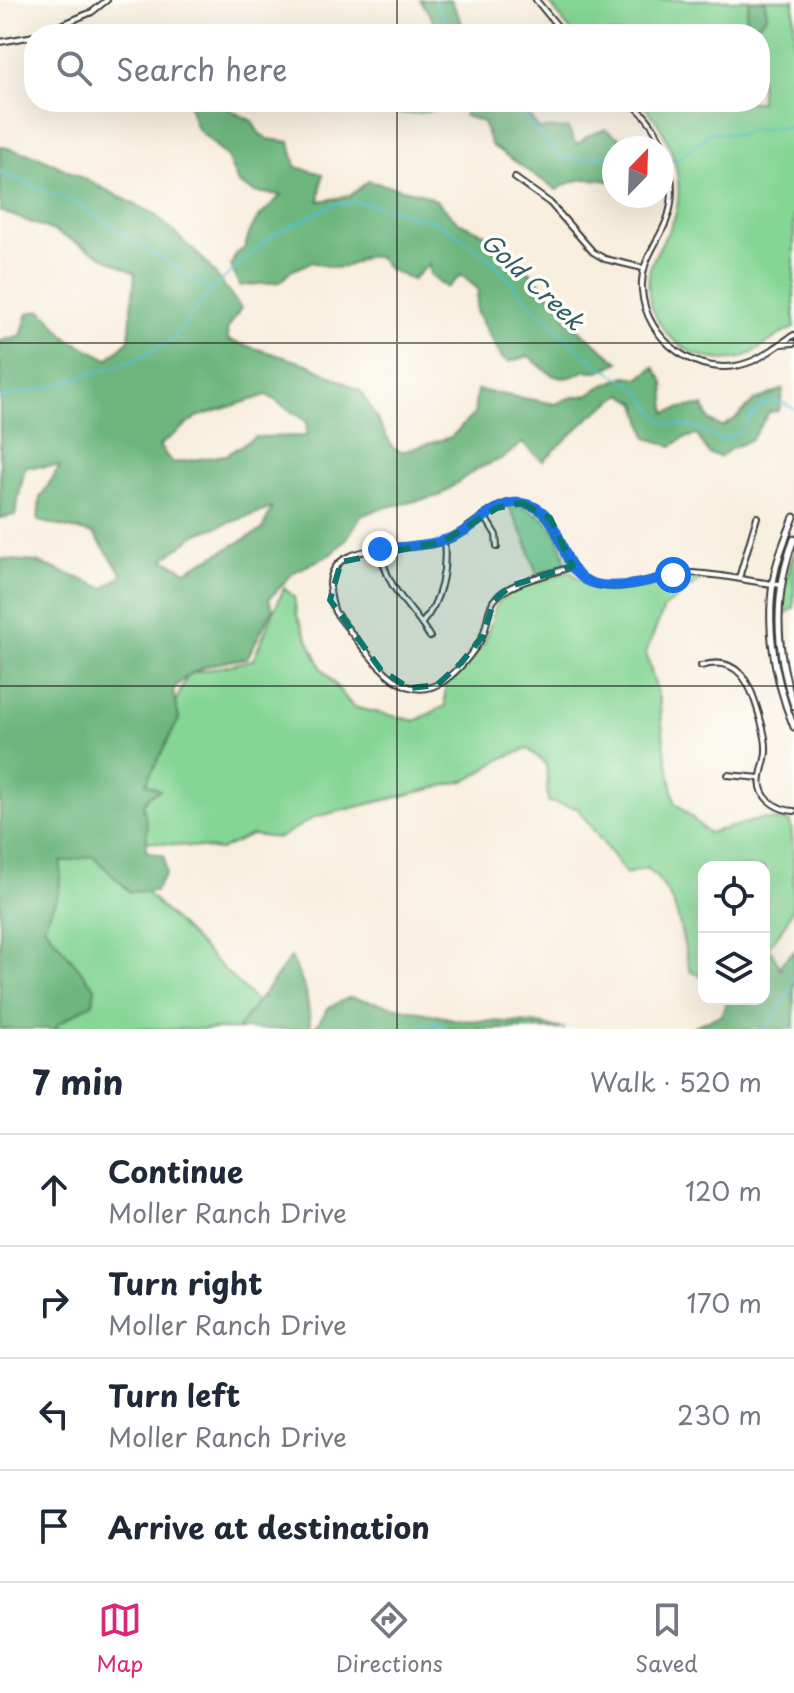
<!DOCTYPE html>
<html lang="en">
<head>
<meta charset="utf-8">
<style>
	:root { --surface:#fff; --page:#f6f6f7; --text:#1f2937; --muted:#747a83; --line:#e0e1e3; --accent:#db2777 }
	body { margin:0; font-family:"Playpen Sans",sans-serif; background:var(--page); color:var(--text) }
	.controls { position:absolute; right:24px; bottom:24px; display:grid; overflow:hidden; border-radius:16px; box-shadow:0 8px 32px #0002 }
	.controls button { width:72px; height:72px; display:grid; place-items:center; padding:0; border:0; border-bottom:2px solid var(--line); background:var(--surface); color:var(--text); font:40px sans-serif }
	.compass { position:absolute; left:602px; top:136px; width:72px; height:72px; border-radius:50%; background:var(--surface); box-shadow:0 8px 32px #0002; rotate:23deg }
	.stop { position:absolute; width:24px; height:24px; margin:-18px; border:6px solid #1a73e8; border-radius:50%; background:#fff }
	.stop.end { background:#1a73e8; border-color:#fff; box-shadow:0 2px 8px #0008 }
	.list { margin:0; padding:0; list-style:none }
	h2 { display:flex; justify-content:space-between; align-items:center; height:104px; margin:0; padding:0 32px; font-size:34px }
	h2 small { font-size:26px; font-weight:400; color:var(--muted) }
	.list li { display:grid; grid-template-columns:52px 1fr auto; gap:24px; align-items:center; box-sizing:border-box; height:112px; padding:0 32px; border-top:2px solid var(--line) }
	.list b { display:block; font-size:30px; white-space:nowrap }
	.list p { margin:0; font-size:26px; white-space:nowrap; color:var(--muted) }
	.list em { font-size:26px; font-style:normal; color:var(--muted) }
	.icon { flex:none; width:44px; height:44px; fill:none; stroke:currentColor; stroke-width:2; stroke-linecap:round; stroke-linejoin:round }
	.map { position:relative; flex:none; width:794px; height:1029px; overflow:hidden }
	.search { position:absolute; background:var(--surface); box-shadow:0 8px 32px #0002; left:24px; right:24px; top:24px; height:88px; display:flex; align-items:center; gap:20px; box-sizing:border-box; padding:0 28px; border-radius:32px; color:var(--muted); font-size:30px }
	.sheet { height:552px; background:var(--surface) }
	nav { display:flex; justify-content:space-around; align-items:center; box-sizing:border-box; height:112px; border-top:2px solid var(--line); background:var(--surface); font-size:22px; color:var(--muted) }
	nav a { display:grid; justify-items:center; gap:4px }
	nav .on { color:var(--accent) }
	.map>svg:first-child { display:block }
</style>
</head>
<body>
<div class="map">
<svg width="794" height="1029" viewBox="0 0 794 1029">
	<rect width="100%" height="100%" fill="#fdfcf7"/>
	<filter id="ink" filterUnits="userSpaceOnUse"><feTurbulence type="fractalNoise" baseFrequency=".0125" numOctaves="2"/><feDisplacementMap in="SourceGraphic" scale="16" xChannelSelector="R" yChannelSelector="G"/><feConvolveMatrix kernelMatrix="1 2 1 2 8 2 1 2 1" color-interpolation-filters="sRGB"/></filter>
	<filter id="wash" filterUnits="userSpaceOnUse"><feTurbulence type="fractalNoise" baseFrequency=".006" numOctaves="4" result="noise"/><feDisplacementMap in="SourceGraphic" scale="32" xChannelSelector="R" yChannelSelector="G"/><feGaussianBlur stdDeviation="1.8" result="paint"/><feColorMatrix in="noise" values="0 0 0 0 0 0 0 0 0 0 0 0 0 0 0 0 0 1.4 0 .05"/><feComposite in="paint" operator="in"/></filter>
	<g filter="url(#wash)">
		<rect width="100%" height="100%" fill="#f8eede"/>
		<!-- green -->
		<path fill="#85d595" stroke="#507858" stroke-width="2" d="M547,0h247v328c-20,6 -37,28 -59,31 -51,7 -96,-39 -85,-90 5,-20 21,-37 26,-56 9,-37 -8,-87 -37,-111h121v-68h-187z
			M509,507c32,-2 53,26 56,56l-28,12 -11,-34z
			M794,551v57l-11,7 1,-26z
			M570,571c38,41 89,1 134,6l-40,31 -18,45 13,46 6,50 10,53 33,31 54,-14 28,3c4,13 4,76 2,88 -7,16 -15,29 -28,41v-84h-60v111l-14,-7c-11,-42 -9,-73 -43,-103l-21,6 -49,-66 -29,-6 -2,-38 -18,-15 -23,8 -37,23 -153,37 -36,21 -28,-3 -31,15 -75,-9 -11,-57 27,-49 27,-61 65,-14 31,-72 10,9 3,19 25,53 31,38 62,14 30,-15v-22l40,-42 11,-37 13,-14z
			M0,747l284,282h-284z"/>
		<!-- forest -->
		<path fill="#6cb67e" stroke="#44694d" stroke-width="2" fill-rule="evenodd" d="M420,0h31l11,23v11h-27l-3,-16z
			M749,0h16l2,16 -15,14 -6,-14z
			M188,102h33l2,4 29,15 7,12 9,6 22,3 6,25 27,7 -4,27 31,-5 18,-15 52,12 16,7 22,22 28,12 18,18 22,15 36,41 5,12 52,42 -20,10 -13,-2c-27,17 -36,4 -57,-14l-20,6 -7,-4 -26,-46 2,-23 -17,-14 -14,13 -17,-13 -1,-11 -17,16 -24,-11 -10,-12h-13l-18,9 -13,2 -23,-6 -20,9 -11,11 -41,4 -8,-21 5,-11 9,-6c7,-31 17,-31 36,-53l-27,-3 -16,-9 -11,-26 -31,-30z
			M395,102h52c-16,12 -34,13 -53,11z
			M468,102h51l20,27 29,-1 8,17 12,-9 17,-7 18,11 25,8h-34v34c-23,-5 -38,-5 -57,8l-66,-45 -8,-23 -19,-6z
			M0,146l40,11 113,56 52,48 36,47 -14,22 1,10 82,25 51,26 32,57 8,4 50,-15 23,-23 3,-24 79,14 13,-6 19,-3 14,-9 24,-10 14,2 14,-11 10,15 2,31 19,-6 18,-1 7,15 12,6 14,-9 18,-17 29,-12 -4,22 -10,1 -17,27 -20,9 -12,9 -11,-3 -12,-19 -13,3 -12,8 -25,-8 -10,-35 -15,-9 -32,23 -47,44 -21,-18 -17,14 -30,13 -36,26 -61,13 -17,7 -13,21 -15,16 -39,19 -25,27 4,10 -26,49c-27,4 -58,8 -74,33l6,28 -33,64 14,7 -11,6 -6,9 4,22 -1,24 18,5 2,17 -11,18 -25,1 -37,-36 -32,6 -2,30 -15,34 51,62 -2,15 -36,22 -1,4h-56v-470l37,3 67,26 19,-13 -29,-41 -56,-13 2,-23 20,-32 -35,1 -10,48 -15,3v-177l21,-5 7,-23 14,-3 26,29 40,20 21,-19 6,-67 -81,-42 -54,-20zM267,395l40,27 -1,14 -51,1 -29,18 -54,8 -13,-17 38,-29zM272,508l-10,22 -76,41 -22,-12 33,-25z
			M764,949l7,1 10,19 1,-7 12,-11v78h-107l34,-14 7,-16h36z
			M291,957l15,34 5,38h-74z
			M350,997l108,23 74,3 33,6h-251l15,-22z"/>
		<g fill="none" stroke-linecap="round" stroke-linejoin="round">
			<!-- stream -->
			<path stroke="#53becf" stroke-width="2" d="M435,0l16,34
				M505,102l23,18 23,30 13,9h14l36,-5
				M662,161l16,-2 33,-27 28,3 10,-5 45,-3
				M0,172l81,34 129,84
				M0,398l57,-13 78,-25 37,-20 39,-50 62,-55 61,-31 22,-2 29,5 50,15 17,9 42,31 44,50 58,52 41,23 24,33 9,4 25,3 28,13 18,-9
				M744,426c14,-21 26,-34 50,-17
				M418,1029c10,-8 19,-8 28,0
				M766,1029l22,-33 6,-20"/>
		</g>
	</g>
	<g filter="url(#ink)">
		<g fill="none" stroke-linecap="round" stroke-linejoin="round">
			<defs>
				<path id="minor" d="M536,0l28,34
					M40,34l52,-22 15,-12
					M0,42l34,-6
					M629,102c35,23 53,82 37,120 -10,24 -26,40 -24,68 3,50 57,90 105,73 17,-5 32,-19 47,-28
					M515,178l35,25 43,49 12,7 38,9
					M781,344l13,-1
					M485,517l11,18 1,12
					M380,549c8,44 29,53 50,88
					M573,566c-21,8 -66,16 -79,34 -8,12 -6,29 -14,41 -62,94 -98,30 -145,-29 -29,-82 72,-56 112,-72 24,-10 47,-41 75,-37 46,6 33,69 73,81 32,10 66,-12 96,-11 30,1 60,9 90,12
					M739,578l18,-61
					M422,623c19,-21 25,-54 22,-82
					M701,666c39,-12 49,19 58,48 3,12 8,24 7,37 0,12 -8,25 -5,36 3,15 19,23 33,24
					M728,775l32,3"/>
				<path id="secondary" d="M794,517c-5,13 -11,27 -15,40 -17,55 -6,119 15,170
					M794,539c-21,55 -19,111 0,167"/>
			</defs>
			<!-- minor casing -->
			<use href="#minor" stroke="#3d3c39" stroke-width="8"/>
			<!-- secondary casing -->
			<use href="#secondary" stroke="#3d3c39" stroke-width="9"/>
			<!-- minor -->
			<use href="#minor" stroke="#fff" stroke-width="4"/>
			<!-- secondary -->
			<use href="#secondary" stroke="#fff" stroke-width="5"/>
		</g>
	</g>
	<g fill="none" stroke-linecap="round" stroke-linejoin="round" filter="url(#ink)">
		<!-- route -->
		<path stroke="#1a73e8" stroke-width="10" d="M380,549c28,-3 58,-3 83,-17 18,-10 35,-32 58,-29 41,5 35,50 58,72 20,20 70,7 94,0"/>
	</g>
	<!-- marked area -->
	<path fill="#0f766e" fill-opacity="0.2" stroke="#0f766e" stroke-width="6" stroke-dasharray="16 10" stroke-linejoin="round" d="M522,503l28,15 23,48 -62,20 -17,14 -11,36 -22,27 -24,22 -28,3 -28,-18 -51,-70 11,-38 103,-21 53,-33z"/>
	<!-- grid -->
	<path fill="none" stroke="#1c1c1c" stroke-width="2" stroke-opacity="0.55" d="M397,0v34M397,102v927M0,343h794M0,686h794"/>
	<g text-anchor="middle" stroke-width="7" stroke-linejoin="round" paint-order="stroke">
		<!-- water labels -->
		<g font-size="24" font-style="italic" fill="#325d64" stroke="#fdfcf7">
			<text transform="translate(532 282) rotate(43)" y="8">Gold Creek</text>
		</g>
	</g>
</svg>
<div class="controls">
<button><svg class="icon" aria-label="locate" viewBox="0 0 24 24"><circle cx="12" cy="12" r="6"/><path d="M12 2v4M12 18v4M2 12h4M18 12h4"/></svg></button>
<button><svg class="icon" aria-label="layers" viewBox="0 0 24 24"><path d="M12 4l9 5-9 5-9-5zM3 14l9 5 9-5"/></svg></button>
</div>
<svg class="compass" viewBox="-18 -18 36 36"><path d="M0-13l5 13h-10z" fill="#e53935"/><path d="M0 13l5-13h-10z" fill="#747a83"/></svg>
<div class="stop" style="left:673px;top:575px"></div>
<div class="stop end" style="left:380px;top:549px"></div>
<div class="search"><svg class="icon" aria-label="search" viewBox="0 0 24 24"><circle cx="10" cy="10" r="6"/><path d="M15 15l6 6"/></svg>Search here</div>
</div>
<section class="sheet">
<h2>7 min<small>Walk · 520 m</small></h2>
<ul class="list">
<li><svg class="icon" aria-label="ahead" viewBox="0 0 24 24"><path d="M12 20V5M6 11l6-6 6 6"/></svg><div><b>Continue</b><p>Moller Ranch Drive</p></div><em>120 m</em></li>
<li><svg class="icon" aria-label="right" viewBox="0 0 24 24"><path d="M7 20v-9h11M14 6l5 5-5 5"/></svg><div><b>Turn right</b><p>Moller Ranch Drive</p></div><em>170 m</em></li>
<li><svg class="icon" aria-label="left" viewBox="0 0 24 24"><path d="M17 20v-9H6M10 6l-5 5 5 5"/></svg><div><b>Turn left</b><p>Moller Ranch Drive</p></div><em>230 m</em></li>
<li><svg class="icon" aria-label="arrive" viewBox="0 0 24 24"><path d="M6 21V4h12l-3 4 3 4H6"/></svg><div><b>Arrive at destination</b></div></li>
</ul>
</section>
<nav>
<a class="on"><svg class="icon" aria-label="map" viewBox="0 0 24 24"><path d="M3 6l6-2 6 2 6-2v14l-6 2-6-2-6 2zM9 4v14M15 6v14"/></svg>Map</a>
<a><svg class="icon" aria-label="directions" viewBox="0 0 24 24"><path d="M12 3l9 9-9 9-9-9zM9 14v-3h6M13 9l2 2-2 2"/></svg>Directions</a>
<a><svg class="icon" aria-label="saved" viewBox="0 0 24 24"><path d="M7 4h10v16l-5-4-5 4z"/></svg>Saved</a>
</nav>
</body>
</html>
